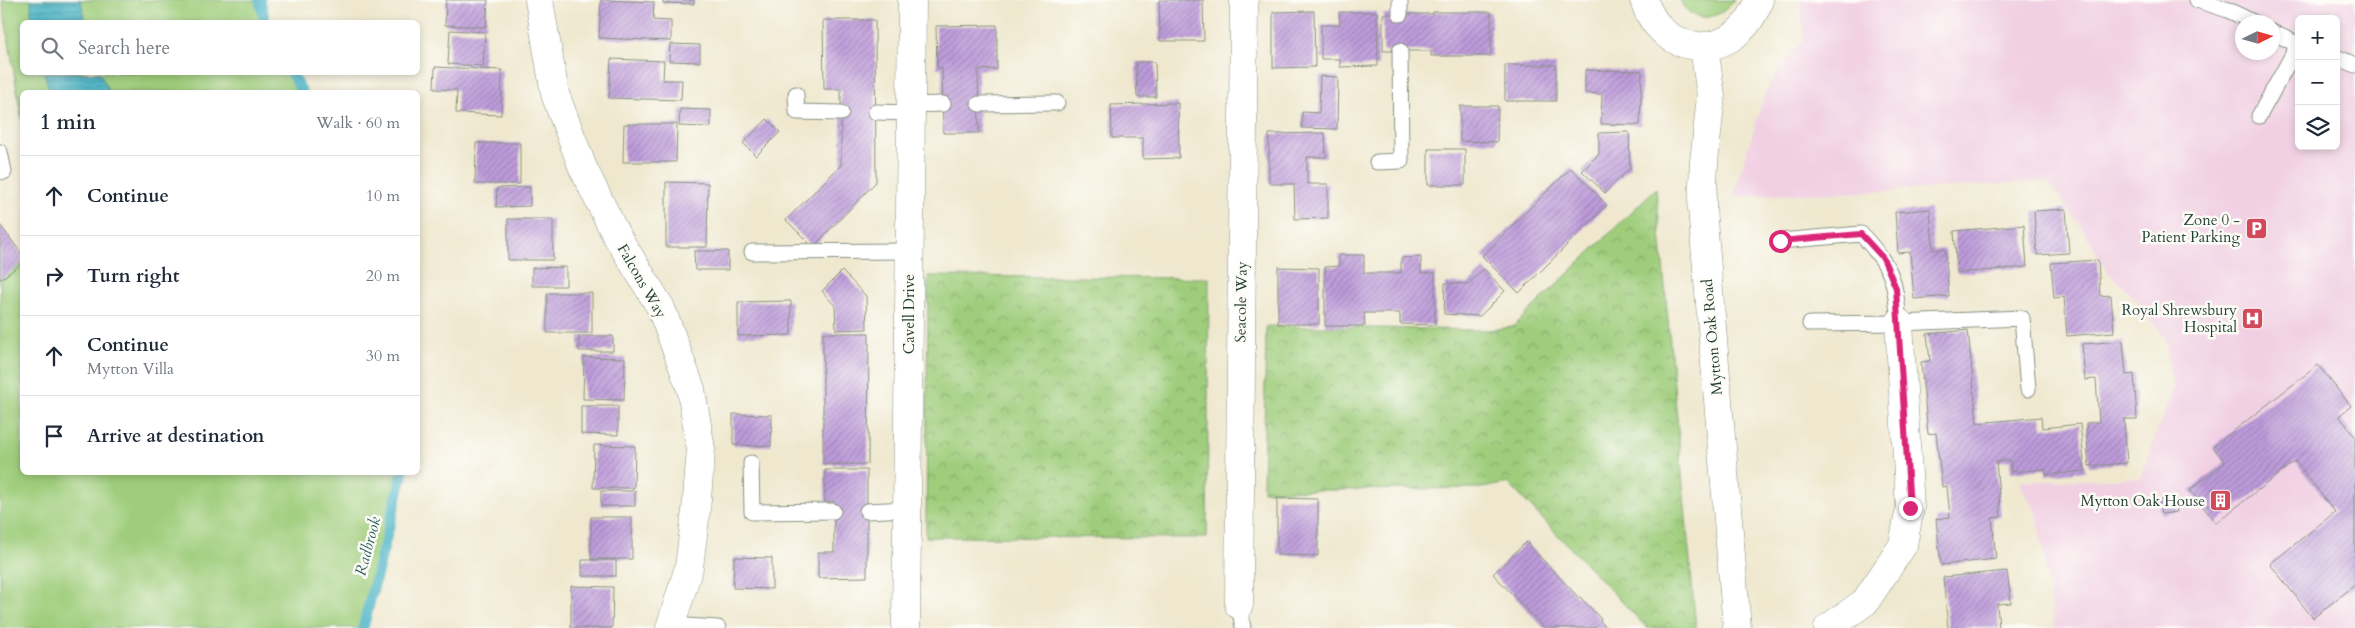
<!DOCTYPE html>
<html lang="en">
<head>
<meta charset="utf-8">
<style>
	:root { --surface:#fff; --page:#f2f2f3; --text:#1f2937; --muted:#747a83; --line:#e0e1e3 }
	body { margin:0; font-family:Cardo,serif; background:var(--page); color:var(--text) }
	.controls { position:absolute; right:15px; top:15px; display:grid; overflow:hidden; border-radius:8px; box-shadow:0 2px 8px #0003 }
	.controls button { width:45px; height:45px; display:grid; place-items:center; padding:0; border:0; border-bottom:1px solid var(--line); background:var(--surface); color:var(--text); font:25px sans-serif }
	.compass { position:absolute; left:2235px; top:15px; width:45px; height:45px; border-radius:50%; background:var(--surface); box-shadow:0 2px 8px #0003; rotate:85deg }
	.stop { position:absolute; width:15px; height:15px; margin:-11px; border:4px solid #db2777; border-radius:50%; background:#fff }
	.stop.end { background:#db2777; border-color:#fff; box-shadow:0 1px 5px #0008 }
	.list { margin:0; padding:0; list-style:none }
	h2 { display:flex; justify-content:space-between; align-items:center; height:65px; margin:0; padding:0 20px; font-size:21px }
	h2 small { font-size:16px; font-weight:400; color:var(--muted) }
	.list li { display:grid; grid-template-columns:32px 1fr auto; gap:15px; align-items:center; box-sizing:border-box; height:80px; padding:0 20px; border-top:1px solid var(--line) }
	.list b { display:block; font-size:19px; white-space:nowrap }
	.list p { margin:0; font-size:16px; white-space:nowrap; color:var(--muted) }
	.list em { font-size:16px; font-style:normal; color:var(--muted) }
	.icon { flex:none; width:28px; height:28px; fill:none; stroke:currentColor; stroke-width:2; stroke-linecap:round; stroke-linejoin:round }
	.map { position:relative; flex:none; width:2355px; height:628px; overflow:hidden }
	.search { position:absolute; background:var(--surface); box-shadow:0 2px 8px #0003; left:20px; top:20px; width:400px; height:55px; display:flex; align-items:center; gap:12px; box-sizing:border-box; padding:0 18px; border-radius:8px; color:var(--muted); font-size:19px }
	.panel { position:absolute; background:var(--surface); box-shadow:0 2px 8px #0003; left:20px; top:90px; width:400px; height:385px; border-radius:8px }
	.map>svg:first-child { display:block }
</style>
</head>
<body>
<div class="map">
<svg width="2355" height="628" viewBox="0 0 2355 628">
	<defs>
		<pattern id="park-crowns" width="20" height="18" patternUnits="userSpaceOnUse" patternTransform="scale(1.25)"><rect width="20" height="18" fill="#9fcd7b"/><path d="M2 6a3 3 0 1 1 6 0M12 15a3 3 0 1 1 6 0" fill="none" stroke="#81a866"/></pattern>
		<pattern id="water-rules" width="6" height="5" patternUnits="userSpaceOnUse" patternTransform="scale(1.25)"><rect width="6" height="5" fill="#49b4c6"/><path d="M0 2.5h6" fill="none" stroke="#3c94a2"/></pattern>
		<pattern id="building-hatch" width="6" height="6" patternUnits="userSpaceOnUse" patternTransform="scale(1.25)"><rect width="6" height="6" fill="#be9bdb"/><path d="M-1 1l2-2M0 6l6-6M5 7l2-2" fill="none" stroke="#9a80b2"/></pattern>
	</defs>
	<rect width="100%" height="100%" fill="#fdfcf7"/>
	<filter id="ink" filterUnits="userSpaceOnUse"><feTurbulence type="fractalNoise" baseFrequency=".02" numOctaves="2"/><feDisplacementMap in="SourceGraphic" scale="10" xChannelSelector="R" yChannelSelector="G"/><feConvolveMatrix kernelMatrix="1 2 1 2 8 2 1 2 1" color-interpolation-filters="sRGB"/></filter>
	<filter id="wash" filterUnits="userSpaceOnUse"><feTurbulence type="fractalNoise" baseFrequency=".0096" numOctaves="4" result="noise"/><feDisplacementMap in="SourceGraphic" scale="20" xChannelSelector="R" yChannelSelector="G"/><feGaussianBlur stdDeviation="1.12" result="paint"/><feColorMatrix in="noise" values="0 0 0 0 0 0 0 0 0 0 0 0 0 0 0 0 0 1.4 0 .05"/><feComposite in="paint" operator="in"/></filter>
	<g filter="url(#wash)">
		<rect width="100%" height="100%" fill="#efe8cf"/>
		<!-- built -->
		<path fill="#f1d0e3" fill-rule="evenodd" d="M1801,0h554v628h-300l-18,-115 -18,-31 121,-4 33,-89 -8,-51 -28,-37 -31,-31 -21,-38 -38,-51 -175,11 -139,4 32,-103 18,-30 20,-22zM2299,19h37v127h-37zM2242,22h30v30h-30z"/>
		<!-- grass -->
		<path fill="#9fcd7b" stroke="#5f8558" d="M2,0h258l5,22h-243v50l269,1 11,19h-280v29z
			M1680,0h54c-13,20 -43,26 -54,0z
			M22,263v209l381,1 -40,155h-363v-349z"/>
		<!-- park -->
		<path fill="url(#park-crowns)" stroke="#5f8558" d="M1656,188l40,440h-49l-139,-145 -26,5 -219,3 3,-165 221,4 26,-3z
			M928,276l281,2 -2,260 -281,-1z"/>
		<!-- water -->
		<path fill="url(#water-rules)" stroke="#34787d" d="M31,0h50l4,22h-54z
			M44,73h56l9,19h-59z"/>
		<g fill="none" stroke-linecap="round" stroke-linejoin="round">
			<!-- stream -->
			<path stroke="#49b4c6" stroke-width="11" d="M260,0l5,22
				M291,72l11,20
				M363,628l40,-156"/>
		</g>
		<g id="blocks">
			<!-- building -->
			<path fill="url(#building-hatch)" d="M446,0h42l-2,27 -41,-2z
				M601,0l53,2 -1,18 18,1v20l-72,-3z
				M663,0h31v4l-31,-1z
				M1159,0h44l1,41h-44z
				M1314,11l1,56 -42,1v-56z
				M1339,12h38l1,54 -38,1v-8h-19v-34h19z
				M1433,12h58v44h-60v-5h-48v-37h50z
				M823,20h52l1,162 -63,65 -27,-27 55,-55v-76h-17z
				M997,25v44l-19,1 1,63h-36l-1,-65h-5l-1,-42z
				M450,30l35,2 -2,34 -35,-2z
				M670,44l30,1v17l-31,-1z
				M611,59l53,2 -1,19h19l-1,20 -72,-2z
				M1136,62h19l1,35h-19z
				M1505,65h51v36h-51z
				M435,67l67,3 -1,45 -45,-2 1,-23 -23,-1z
				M1585,70l57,1 -2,54 -39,-1 1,-30 -17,-1z
				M1320,76l18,1 -1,52 -35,-1v-16l17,1z
				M1178,103l1,55 -36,1v-21h-31l-1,-33z
				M1460,106h38l-1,36 -37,-1z
				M680,109l31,1v17l-32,-1z
				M767,119l13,13 -24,24 -13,-13z
				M624,124h53l-1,38h-53z
				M1629,132l1,36 -25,25 -23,-22 17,-17v-21z
				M1325,133l1,24h-19v27h21v34l-33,1 -1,-35h-25v-50z
				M476,143h44v41h-45z
				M1428,149h37v36h-37z
				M1571,168l36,37 -88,88 -37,-37z
				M666,182l42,1 -1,64h-41z
				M530,187v19l-34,1 1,-19z
				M1930,209l3,41 12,-1 4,47 -35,3 -4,-47 -12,1 -3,-41z
				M2066,209l3,44 -32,2 -3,-44z
				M508,219h45v41h-45z
				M0,225l22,29v9l-22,17z
				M2024,225l3,42 -70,6 -3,-42z
				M694,251h34v19h-33z
				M1339,255h25v18h37v-15l20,-1v16h14v52l-35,-1v-11h-36l1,13h-40v-59l14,-1z
				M2098,260l2,36 11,-1 3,37 -47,4 -3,-39 -10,1 -3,-35z
				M566,267v19h-34v-18z
				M1278,267l41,1v56h-41z
				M1484,269l21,22 -25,25 -36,-2 1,-31 23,1z
				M842,271l24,25 1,33 -31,1 -1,-24 -13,-15z
				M547,293h45v40h-45z
				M791,301v34l-53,1v-34z
				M1968,330l9,93 64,-6 1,11 38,-4 5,47 -39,4v-6l-35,3 -1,-12 -14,2 5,55 -9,1 4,41 -55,6 -5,-46 14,-2 -3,-31 -5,1 -6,-54 -8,1 -7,-72 9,-1 -3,-27z
				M823,333h46l-1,131h-45z
				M579,336h34v15h-34z
				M2123,341l3,34 8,-1 3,45h-13l3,44 -38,3 -3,-43 13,-1 -3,-43 -11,1 -3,-36z
				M584,357l41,1 -1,42 -41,-1z
				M2318,365l33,41 -12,10 16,20v149l-42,33 -43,-54 65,-52 -40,-51 -79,62 -26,-33 35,-28 -12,-15z
				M581,406h37v29l-37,-1z
				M733,414l39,1 -1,31 -38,-1z
				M594,445l41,1 -1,42h-41z
				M825,470h42v107l-49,1v-26h16v-50h-9z
				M601,491h34v15h-34z
				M1277,498l41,1v57l-41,-1z
				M2176,498l1,14 -16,2 -2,-14z
				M591,517h41v42h-41z
				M1526,542l53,56 1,-1 21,22 -1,2 7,7h-63l-51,-54z
				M734,557l38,1v31l-39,-1z
				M582,560h34v16h-34z
				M2007,571l4,32 -14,1 2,24h-51l-5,-51z
				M571,586l42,1 -1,41h-41z"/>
		</g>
	</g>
	<g filter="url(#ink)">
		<use href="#blocks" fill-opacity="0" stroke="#879282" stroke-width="1"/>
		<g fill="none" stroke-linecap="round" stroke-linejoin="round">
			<defs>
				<path id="service" d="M1400,0v14
					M2197,0l31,10 25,12
					M2272,32l27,13
					M2336,57l19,8
					M796,94l1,18 44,1
					M979,104l78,-1
					M910,105l33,-1
					M876,112l34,1
					M2259,116l39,-71
					M0,152l4,20
					M1377,162l24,-1 -1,-110
					M1780,241l81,-7c31,33 34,44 38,89l123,-5 6,71
					M752,252l157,-1
					M1810,324l89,-1
					M751,463l1,49 81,-1
					M867,511l40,-2
					M1239,605l4,23
					M671,625l47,3"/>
				<path id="minor" d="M539,0l16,94 28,74 32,65 46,75 30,81 10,60 -5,62 -7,56 -19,61
					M1239,605l5,-605
					M906,628l6,-628
					M1828,628l37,-26 38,-57 7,-37 -11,-185"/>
				<path id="secondary" d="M1644,0c19,62 95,61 115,0
					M1704,47l7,49 -7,66 -2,46 35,420"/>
			</defs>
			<!-- service casing -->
			<use href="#service" stroke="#879282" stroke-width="17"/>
			<!-- minor casing -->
			<use href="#minor" stroke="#879282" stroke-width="29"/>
			<!-- secondary casing -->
			<use href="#secondary" stroke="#879282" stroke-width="29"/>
			<!-- service -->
			<use href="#service" stroke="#fff" stroke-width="15"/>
			<!-- minor -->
			<use href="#minor" stroke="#fff" stroke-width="28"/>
			<!-- secondary -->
			<use href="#secondary" stroke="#fff" stroke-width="28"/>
		</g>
	</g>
	<g fill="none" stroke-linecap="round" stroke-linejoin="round" filter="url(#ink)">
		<!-- route -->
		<path stroke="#db2777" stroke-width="6" d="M1780,241l81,-7 22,24 13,30 14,220"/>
	</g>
	<!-- icons -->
	<defs>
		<symbol id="parking-square" viewBox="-11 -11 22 22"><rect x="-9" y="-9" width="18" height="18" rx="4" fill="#d1495b" stroke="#fdfcf7"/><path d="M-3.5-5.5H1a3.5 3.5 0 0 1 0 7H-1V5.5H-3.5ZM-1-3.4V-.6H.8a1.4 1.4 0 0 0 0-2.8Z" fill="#fff"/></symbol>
		<symbol id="hospital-square" viewBox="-11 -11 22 22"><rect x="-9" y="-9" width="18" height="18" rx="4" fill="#d1495b" stroke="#fdfcf7"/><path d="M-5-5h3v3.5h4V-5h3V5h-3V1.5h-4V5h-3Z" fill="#fff"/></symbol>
		<symbol id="building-square" viewBox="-11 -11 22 22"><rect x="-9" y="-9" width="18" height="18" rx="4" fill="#d1495b" stroke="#fdfcf7"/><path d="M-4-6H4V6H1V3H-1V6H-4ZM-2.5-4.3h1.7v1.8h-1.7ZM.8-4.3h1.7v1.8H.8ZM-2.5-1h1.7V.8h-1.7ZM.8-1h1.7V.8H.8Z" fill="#fff"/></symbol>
	</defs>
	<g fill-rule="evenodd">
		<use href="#parking-square" x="2244" y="216" width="25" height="25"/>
		<use href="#hospital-square" x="2240" y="306" width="25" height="25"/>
		<use href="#building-square" x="2208" y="488" width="25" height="25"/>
	</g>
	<g text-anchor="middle" stroke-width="5" stroke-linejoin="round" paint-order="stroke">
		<!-- poi labels -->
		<g font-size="15" fill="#1f3d34" stroke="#fdfcf7" text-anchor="end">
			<text x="2240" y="225">Zone 0 -<tspan x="2240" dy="17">Patient Parking</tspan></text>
			<text x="2237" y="315">Royal Shrewsbury<tspan x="2237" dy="17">Hospital</tspan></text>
			<text x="2205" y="506">Mytton Oak House</text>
		</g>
		<!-- street labels -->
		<g font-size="15" fill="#1f3d34" stroke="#fdfcf7">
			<text transform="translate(642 281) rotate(60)" y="5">Falcons Way</text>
			<text transform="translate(1241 302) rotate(-89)" y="5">Seacole Way</text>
			<text transform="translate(909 314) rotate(-90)" y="5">Cavell Drive</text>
			<text transform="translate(1712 337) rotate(-95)" y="5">Mytton Oak Road</text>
		</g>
		<!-- water labels -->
		<g font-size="16" font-style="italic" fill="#2c6160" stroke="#fdfcf7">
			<text transform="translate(367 546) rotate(-75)" y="6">Radbrook</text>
		</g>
	</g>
</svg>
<div class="controls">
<button>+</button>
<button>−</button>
<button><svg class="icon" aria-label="layers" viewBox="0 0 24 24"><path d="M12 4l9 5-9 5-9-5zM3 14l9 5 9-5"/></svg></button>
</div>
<svg class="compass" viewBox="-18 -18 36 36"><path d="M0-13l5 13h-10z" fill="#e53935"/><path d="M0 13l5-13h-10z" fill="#747a83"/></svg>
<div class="stop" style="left:1780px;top:241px"></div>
<div class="stop end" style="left:1910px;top:508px"></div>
<div class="search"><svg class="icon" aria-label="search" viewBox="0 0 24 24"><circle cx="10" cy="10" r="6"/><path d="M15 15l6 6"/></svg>Search here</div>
<section class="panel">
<h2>1 min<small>Walk · 60 m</small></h2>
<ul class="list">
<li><svg class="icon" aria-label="ahead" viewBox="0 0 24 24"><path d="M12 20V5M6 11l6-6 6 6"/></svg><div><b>Continue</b></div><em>10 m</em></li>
<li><svg class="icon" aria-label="right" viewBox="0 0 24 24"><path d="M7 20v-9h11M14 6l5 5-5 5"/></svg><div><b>Turn right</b></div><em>20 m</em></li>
<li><svg class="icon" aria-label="ahead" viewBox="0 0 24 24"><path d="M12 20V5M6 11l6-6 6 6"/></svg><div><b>Continue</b><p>Mytton Villa</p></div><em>30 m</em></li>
<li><svg class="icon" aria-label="arrive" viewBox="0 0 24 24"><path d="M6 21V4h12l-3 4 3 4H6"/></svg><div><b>Arrive at destination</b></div></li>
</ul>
</section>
</div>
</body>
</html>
